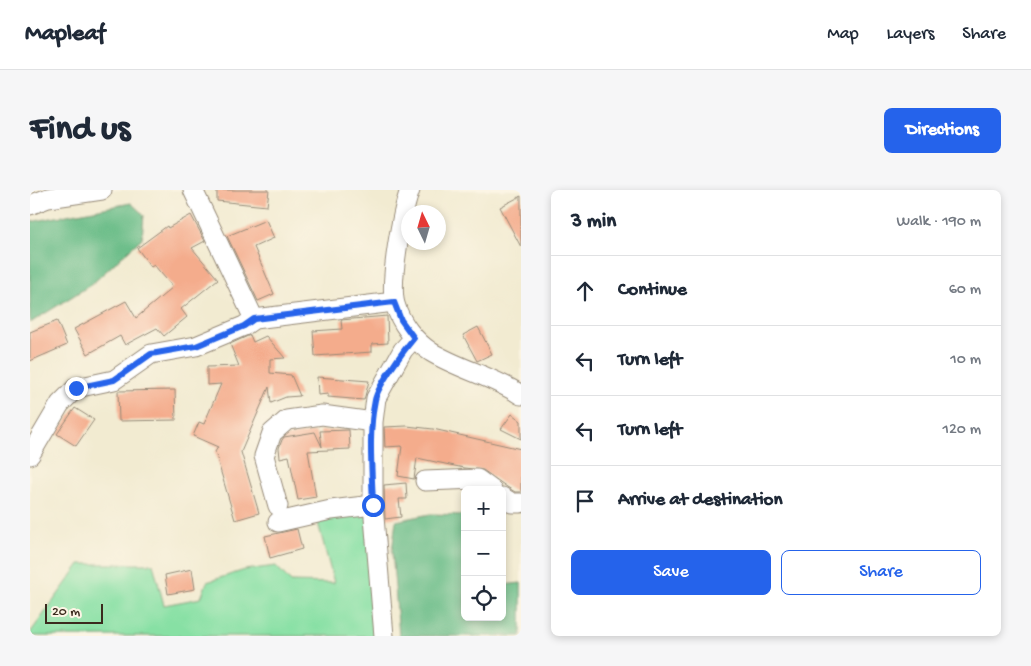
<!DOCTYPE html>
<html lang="en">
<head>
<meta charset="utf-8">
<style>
	:root { --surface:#fff; --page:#f6f6f7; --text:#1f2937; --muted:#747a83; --line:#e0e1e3; --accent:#2563eb }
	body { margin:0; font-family:"Gochi Hand",sans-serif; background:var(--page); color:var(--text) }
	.controls { position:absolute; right:15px; bottom:15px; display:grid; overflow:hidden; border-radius:8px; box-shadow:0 2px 8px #0003 }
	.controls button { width:45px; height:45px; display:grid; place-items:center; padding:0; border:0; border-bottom:1px solid var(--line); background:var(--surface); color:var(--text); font:25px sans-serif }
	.compass { position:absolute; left:371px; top:15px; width:45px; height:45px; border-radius:50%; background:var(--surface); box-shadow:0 2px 8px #0003; rotate:355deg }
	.scale { position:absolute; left:15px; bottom:12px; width:58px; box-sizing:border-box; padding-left:5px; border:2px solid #3b2a1e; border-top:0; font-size:14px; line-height:18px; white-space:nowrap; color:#3b2a1e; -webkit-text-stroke:4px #fcf5e5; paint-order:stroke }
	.stop { position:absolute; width:15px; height:15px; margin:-11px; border:4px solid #2563eb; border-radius:50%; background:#fff }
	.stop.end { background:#2563eb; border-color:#fff; box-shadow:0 1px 5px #0008 }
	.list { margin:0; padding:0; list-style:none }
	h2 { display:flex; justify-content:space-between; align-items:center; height:65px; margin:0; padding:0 20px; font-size:21px }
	h2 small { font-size:16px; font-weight:400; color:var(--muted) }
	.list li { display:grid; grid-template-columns:32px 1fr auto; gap:15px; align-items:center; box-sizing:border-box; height:70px; padding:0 20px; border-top:1px solid var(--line) }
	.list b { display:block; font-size:19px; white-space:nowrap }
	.list em { font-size:16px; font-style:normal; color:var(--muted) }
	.actions { display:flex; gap:10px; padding:15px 20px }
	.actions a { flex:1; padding:11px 0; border:1px solid var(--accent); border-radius:8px; text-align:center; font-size:18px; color:var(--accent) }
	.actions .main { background:var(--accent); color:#fff }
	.icon { flex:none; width:28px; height:28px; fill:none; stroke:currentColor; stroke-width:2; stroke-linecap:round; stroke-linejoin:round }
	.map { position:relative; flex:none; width:491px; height:446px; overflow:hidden; border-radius:8px }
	header { display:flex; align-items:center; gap:30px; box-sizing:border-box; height:70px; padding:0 25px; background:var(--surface); border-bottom:1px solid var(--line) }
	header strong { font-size:24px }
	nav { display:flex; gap:28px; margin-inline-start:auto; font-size:18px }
	.intro { display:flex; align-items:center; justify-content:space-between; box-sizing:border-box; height:120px; padding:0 30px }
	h1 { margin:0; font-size:35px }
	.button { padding:12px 22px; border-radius:8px; background:var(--accent); color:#fff; font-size:18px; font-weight:700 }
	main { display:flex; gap:30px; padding:0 30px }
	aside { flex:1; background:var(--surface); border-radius:8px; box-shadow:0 2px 8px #0003 }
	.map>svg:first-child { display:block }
</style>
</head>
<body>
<header>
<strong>Mapleaf</strong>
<nav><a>Map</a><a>Layers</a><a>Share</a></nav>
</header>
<div class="intro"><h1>Find us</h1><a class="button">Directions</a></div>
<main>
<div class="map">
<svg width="491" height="446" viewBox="0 0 491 446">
	<rect width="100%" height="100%" fill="#fcf5e5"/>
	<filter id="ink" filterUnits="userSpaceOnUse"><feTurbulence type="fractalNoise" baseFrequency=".02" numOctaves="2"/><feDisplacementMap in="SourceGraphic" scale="10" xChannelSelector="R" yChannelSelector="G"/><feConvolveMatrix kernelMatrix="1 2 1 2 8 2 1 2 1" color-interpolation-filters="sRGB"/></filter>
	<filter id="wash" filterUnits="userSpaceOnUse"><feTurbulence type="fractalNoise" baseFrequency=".0096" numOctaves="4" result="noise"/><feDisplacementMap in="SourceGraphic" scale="20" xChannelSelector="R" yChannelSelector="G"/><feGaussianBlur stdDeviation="1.12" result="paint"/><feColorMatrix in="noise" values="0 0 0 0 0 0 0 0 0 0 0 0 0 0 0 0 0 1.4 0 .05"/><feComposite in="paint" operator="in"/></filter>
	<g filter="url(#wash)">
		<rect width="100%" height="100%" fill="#f2ebd1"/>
		<!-- green -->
		<path fill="#87e0a4" stroke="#618561" d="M337,321l12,125h-349v-3l50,-69h73l11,41 37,-7 6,-16 38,-12 31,-4 15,16 43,1 -17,-64z"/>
		<!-- forest -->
		<path fill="#6dbe8a" stroke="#547454" d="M101,13l13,12 -2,23 -50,46 -62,39v-101z
			M400,324l35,1v102h37v-32l19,-2v53h-122l-7,-85 4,-30z"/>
		<g id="blocks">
			<!-- building -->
			<path fill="#f4ac8c" d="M187,0h52l-2,16 -50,-5z
				M491,6v51l-21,-40z
				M161,25l14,26 -13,7 26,31 -37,30 6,8 -23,19 -7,-8 -32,17 -5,-9 -32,18 -14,-25 52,-28 10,17 37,-31 -19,-22 -3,2 -14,-19 30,-22 1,2z
				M236,30l8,18 -20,9 20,47 -16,7 -31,-65z
				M357,126l1,27 -16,1v8l-57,4 -2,-25 29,-2 -1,-9z
				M27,131l10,24 -37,16v-29z
				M448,137l14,27 -15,7 -14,-26z
				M220,145l3,7 13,-6 19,22 -15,1v14l21,2 9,21 -14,1 -15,6 -2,-16 -28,65 18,61 -24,7 -20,-68 3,-5 -25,-11 6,-14 5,2 17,-40 -14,1v-18l32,-1 -9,-22z
				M287,187l52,4 -5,19 -36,-3v-3l-10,1z
				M145,200l1,30 -57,1 -1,-30z
				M45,218l19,12 -18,26 -19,-12z
				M482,224l9,7v18l-20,-10z
				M377,236l26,3 88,20v43h-6l-8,-5 -24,-17 -19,-2 -47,-10 -3,21 -16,-3 4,-30 -17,1 -1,-20z
				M319,240l1,19 -42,2 8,46 -18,3 -9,-44 -9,2 -1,-10 3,-8 2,-3 31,-5 7,15 -2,-16z
				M376,293l1,16h-8l2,18 -16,2 -1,-34z
				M267,339l5,20 -32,9 -5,-22z
				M162,379l3,20 -27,5 -3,-19z"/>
		</g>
	</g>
	<g filter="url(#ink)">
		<use href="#blocks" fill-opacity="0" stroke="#968a78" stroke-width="1"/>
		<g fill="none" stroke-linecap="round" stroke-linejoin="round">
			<defs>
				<path id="minor" d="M163,0l61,129
					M380,0c-8,22 -21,92 -15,114 5,18 19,37 36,48 28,17 63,25 90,43
					M0,15l18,-7 54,-8
					M0,265l30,-51 16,-16 38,-8 37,-26 45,-8 48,-20 10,-7 140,-17
					M395,291l52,-2 15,11
					M472,307l10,6h9
					M248,316l-14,-50 8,-23 15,-13 35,-5 51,7
					M248,332l53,-12 42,-5
					M354,446l-11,-131v-83l3,-24 27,-48 11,-12"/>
			</defs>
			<!-- minor casing -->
			<use href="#minor" stroke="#968a78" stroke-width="21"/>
			<!-- minor -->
			<use href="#minor" stroke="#fff" stroke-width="19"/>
		</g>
	</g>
	<g fill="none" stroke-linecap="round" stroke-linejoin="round" filter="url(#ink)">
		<!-- route -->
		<path stroke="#2563eb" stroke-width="6" d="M46,198l38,-8 37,-26 45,-8 48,-20 10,-7 140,-17 7,18 13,18c-10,12 -36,47 -39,62 -7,34 -3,71 -2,105"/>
	</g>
</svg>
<div class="controls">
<button>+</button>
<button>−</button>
<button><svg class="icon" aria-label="locate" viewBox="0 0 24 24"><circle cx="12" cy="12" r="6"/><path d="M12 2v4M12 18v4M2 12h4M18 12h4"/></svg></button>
</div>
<svg class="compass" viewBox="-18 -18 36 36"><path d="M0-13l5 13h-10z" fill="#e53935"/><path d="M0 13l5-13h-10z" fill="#747a83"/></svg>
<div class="scale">20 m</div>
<div class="stop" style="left:343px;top:315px"></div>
<div class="stop end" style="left:46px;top:198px"></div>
</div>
<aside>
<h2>3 min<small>Walk · 190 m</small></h2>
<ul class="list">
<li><svg class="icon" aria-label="ahead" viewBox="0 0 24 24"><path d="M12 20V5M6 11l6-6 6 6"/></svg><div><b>Continue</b></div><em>60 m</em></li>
<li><svg class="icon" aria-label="left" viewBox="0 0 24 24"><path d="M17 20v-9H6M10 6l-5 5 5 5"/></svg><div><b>Turn left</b></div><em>10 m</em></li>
<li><svg class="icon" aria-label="left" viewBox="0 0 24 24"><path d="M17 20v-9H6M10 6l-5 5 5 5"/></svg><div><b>Turn left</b></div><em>120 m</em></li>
<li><svg class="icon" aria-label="arrive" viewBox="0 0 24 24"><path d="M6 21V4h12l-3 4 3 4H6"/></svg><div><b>Arrive at destination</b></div></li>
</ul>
<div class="actions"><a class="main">Save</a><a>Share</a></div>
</aside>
</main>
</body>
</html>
